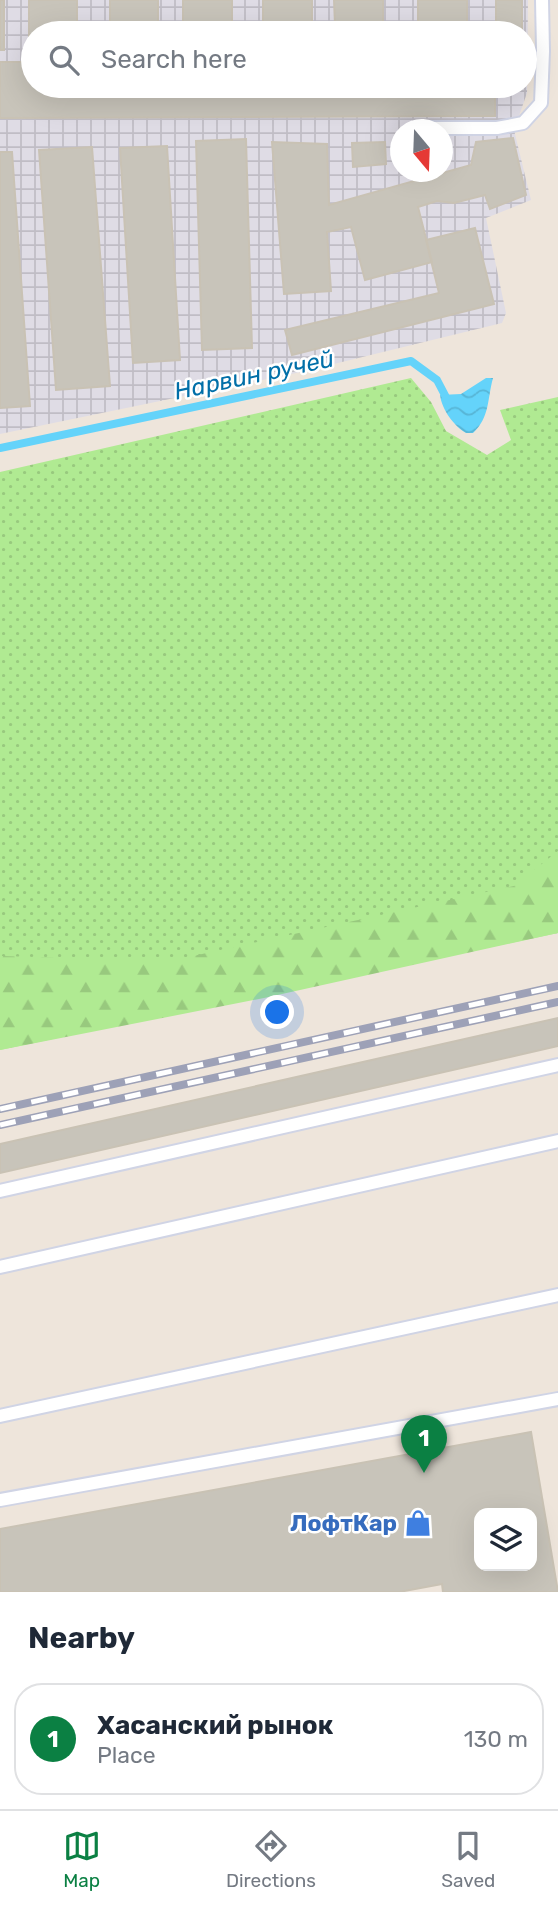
<!DOCTYPE html>
<html lang="en">
<head>
<meta charset="utf-8">
<style>
	:root { --surface:#fff; --page:#f6f6f7; --text:#1f2937; --muted:#747a83; --line:#e0e1e3; --accent:#0b8043 }
	body { margin:0; font-family:Rubik,sans-serif; background:var(--page); color:var(--text) }
	.controls { position:absolute; right:21px; bottom:21px; display:grid; overflow:hidden; border-radius:14px; box-shadow:0 7px 28px #0002 }
	.controls button { width:63px; height:63px; display:grid; place-items:center; padding:0; border:0; border-bottom:2px solid var(--line); background:var(--surface); color:var(--text); font:35px sans-serif }
	.compass { position:absolute; left:390px; top:119px; width:63px; height:63px; border-radius:50%; background:var(--surface); box-shadow:0 7px 28px #0002; rotate:161deg }
	.you { position:absolute; left:278px; top:1013px; width:24px; height:24px; margin:-18px; border:5px solid #fff; border-radius:50%; background:#1a73e8; box-shadow:0 0 0 10px #1a73e833 }
	.badge { display:grid; place-items:center; width:46px; height:46px; border-radius:50%; background:var(--accent); color:#fff; font-size:23px; font-weight:700 }
	.pin { position:absolute; translate:-50% -58px; filter:drop-shadow(0 2px 4px #0008) }
	.pin::after { content:''; position:absolute; top:37px; width:24px; height:21px; background:inherit; clip-path:polygon(0 0,100% 0,50% 100%) }
	.list { margin:0; padding:0; list-style:none }
	h2 { display:flex; justify-content:space-between; align-items:center; height:91px; margin:0; padding:0 28px; font-size:30px }
	h2 small { font-size:23px; font-weight:400; color:var(--muted) }
	.list li { display:grid; grid-template-columns:46px 1fr auto; gap:21px; align-items:center; box-sizing:border-box; height:112px; margin:0 14px 14px; padding:0 14px; border:2px solid var(--line); border-radius:28px }
	.list b { display:block; font-size:26px; white-space:nowrap }
	.list p { margin:0; font-size:23px; white-space:nowrap; color:var(--muted) }
	.list em { font-size:23px; font-style:normal; color:var(--muted) }
	.icon { flex:none; width:38px; height:38px; fill:none; stroke:currentColor; stroke-width:2; stroke-linecap:round; stroke-linejoin:round }
	.map { position:relative; flex:none; width:558px; height:1592px; overflow:hidden }
	.search { position:absolute; background:var(--surface); box-shadow:0 7px 28px #0002; left:21px; right:21px; top:21px; height:77px; display:flex; align-items:center; gap:18px; box-sizing:border-box; padding:0 24px; border-radius:38px; color:var(--muted); font-size:26px }
	.sheet { height:217px; background:var(--surface) }
	nav { display:flex; justify-content:space-around; align-items:center; box-sizing:border-box; height:98px; border-top:2px solid var(--line); background:var(--surface); font-size:19px; color:var(--muted) }
	nav a { display:grid; justify-items:center; gap:4px }
	nav .on { color:var(--accent) }
	.map>svg:first-child { display:block }
</style>
</head>
<body>
<div class="map">
<svg width="558" height="1592" viewBox="0 0 558 1592">
	<defs>
		<pattern id="industrial-grid" width="8" height="8" patternUnits="userSpaceOnUse" patternTransform="scale(1.75)"><rect width="8" height="8" fill="#dfdce5"/><path d="M0 4h8M4 0v8" fill="none" stroke="#c0bdc5"/></pattern>
		<pattern id="grass-dots" width="8" height="8" patternUnits="userSpaceOnUse" patternTransform="scale(1.75)"><rect width="8" height="8" fill="#b0ea92"/><path d="M2 2h.1M6 6h.1" fill="none" stroke="#98c97e" stroke-width="1.8" stroke-linecap="round"/></pattern>
		<pattern id="forest-firs" width="22" height="20" patternUnits="userSpaceOnUse" patternTransform="scale(1.75)"><rect width="22" height="20" fill="#b0ea92"/><path d="M5 1l3.5 6h-7zM16 11l3.5 6h-7z" fill="#98c97e"/></pattern>
		<pattern id="water-waves" width="16" height="10" patternUnits="userSpaceOnUse" patternTransform="scale(1.75)"><rect width="16" height="10" fill="#64d3fa"/><path d="M0 5q4-4 8 0t8 0" fill="none" stroke="#57b5d6"/></pattern>
	</defs>
	<rect width="100%" height="100%" fill="#eee5db"/>
	<!-- industrial -->
	<path fill="url(#industrial-grid)" fill-rule="evenodd" d="M0,0h528l-1,93 -13,37 17,70 -45,18 20,95 -4,10 -201,49 -301,62zM33,33h492v53h-492zM400,130h42v42h-42z"/>
	<!-- grass -->
	<path fill="url(#grass-dots)" d="M411,378l20,24 15,29 41,24 24,-15 -11,-30 58,-13v536l-558,117v-578z"/>
	<!-- forest -->
	<path fill="url(#forest-firs)" d="M558,851v82l-294,65 -264,52v-94l170,5 344,-75z"/>
	<!-- water -->
	<path fill="url(#water-waves)" d="M486,378h7c-6,22 -3,39 -20,55h-7c-12,-7 -24,-23 -26,-38l21,-1z"/>
	<g fill="none" stroke-linecap="round" stroke-linejoin="round">
		<!-- stream -->
		<path stroke="#64d3fa" stroke-width="8" d="M0,448l411,-87 26,19 11,21"/>
	</g>
	<!-- building -->
	<path fill="#c8c4ba" stroke="#c9c2b4" stroke-width="2" fill-rule="evenodd" d="M0,0h4v50h-4z
		M29,0h48v33h-44v15h-4z
		M110,0h48v33h-48z
		M183,0h49v33h-49z
		M263,0h49v32h-49z
		M334,0h49v25h-48z
		M418,0h49v24h-49z
		M496,0h26v33h-26z
		M0,62h33v24h462v30l-495,2z
		M513,138l13,57 -36,14 -5,-14 -31,8 -17,-2 -19,6 14,55 -67,18 -14,-53 -24,5 4,59 -47,3 -12,-152 55,2 2,61 142,-40 5,-23z
		M246,139l6,209 -50,2 -6,-209z
		M385,142l1,22 -33,3 -1,-24z
		M167,146l13,214 -47,3 -13,-215z
		M92,147l18,239 -54,4 -17,-240z
		M0,152h12l18,254 -30,2z
		M475,228l19,76 -202,51 -7,-25 154,-37 -13,-53z
		M558,1018v28l-558,127v-29z
		M531,1432l27,160h-115l-1,-8 -43,8h-399v-63zM479,1513h53v53h-53z"/>
	<g fill="none" stroke-linecap="round" stroke-linejoin="round">
		<defs>
			<path id="service" d="M422,128h75l26,-5 18,-20 2,-52 -1,-51
				M0,1191l558,-126
				M0,1267l558,-126
				M0,1416l558,-121
				M0,1500l558,-101"/>
		</defs>
		<!-- service casing -->
		<use href="#service" stroke="#d0d4e5" stroke-width="16"/>
		<!-- service -->
		<use href="#service" stroke="#fff" stroke-width="12"/>
		<defs>
			<path id="rail" d="M0,1109l558,-123
				M0,1125l558,-123"/>
		</defs>
		<!-- rail casing -->
		<use href="#rail" stroke="#9da1b7" stroke-width="8"/>
		<!-- rail -->
		<use href="#rail" stroke="#fff" stroke-width="5" stroke-dasharray="16" stroke-linecap="butt"/>
	</g>
	<!-- icons -->
	<defs>
		<symbol id="shop-bare" viewBox="-9 -9 18 18"><path d="M-5-2.5h2.3a2.7 3.5 0 0 1 5.4 0H5L5.5 6h-11ZM-1.5-2.5h3a1.5 2.3 0 0 0-3 0Z" fill="#3f7fe0" stroke="#fff" stroke-width="2.5" paint-order="stroke"/></symbol>
	</defs>
	<g fill-rule="evenodd">
		<use href="#shop-bare" x="399" y="1504" width="38" height="38"/>
	</g>
	<g text-anchor="middle" stroke-width="5" stroke-linejoin="round" paint-order="stroke">
		<!-- shop labels -->
		<g font-size="23" font-weight="bold" fill="#366cbe" stroke="#fff" text-anchor="end">
			<text x="397" y="1531">ЛофтКар</text>
		</g>
		<!-- water labels -->
		<g font-size="24" font-style="italic" fill="#016fa8" stroke="#fff">
			<text transform="translate(254 375) rotate(-12)" y="8">Нарвин ручей</text>
		</g>
	</g>
</svg>
<div class="controls">
<button><svg class="icon" aria-label="layers" viewBox="0 0 24 24"><path d="M12 4l9 5-9 5-9-5zM3 14l9 5 9-5"/></svg></button>
</div>
<svg class="compass" viewBox="-18 -18 36 36"><path d="M0-13l5 13h-10z" fill="#e53935"/><path d="M0 13l5-13h-10z" fill="#747a83"/></svg>
<div class="you"></div>
<div class="pin badge" style="left:424px;top:1473px">1</div>
<div class="search"><svg class="icon" aria-label="search" viewBox="0 0 24 24"><circle cx="10" cy="10" r="6"/><path d="M15 15l6 6"/></svg>Search here</div>
</div>
<section class="sheet">
<h2>Nearby<small></small></h2>
<ul class="list">
<li><span class="badge">1</span><div><b>Хасанский рынок</b><p>Place</p></div><em>130 m</em></li>
</ul>
</section>
<nav>
<a class="on"><svg class="icon" aria-label="map" viewBox="0 0 24 24"><path d="M3 6l6-2 6 2 6-2v14l-6 2-6-2-6 2zM9 4v14M15 6v14"/></svg>Map</a>
<a><svg class="icon" aria-label="directions" viewBox="0 0 24 24"><path d="M12 3l9 9-9 9-9-9zM9 14v-3h6M13 9l2 2-2 2"/></svg>Directions</a>
<a><svg class="icon" aria-label="saved" viewBox="0 0 24 24"><path d="M7 4h10v16l-5-4-5 4z"/></svg>Saved</a>
</nav>
</body>
</html>
